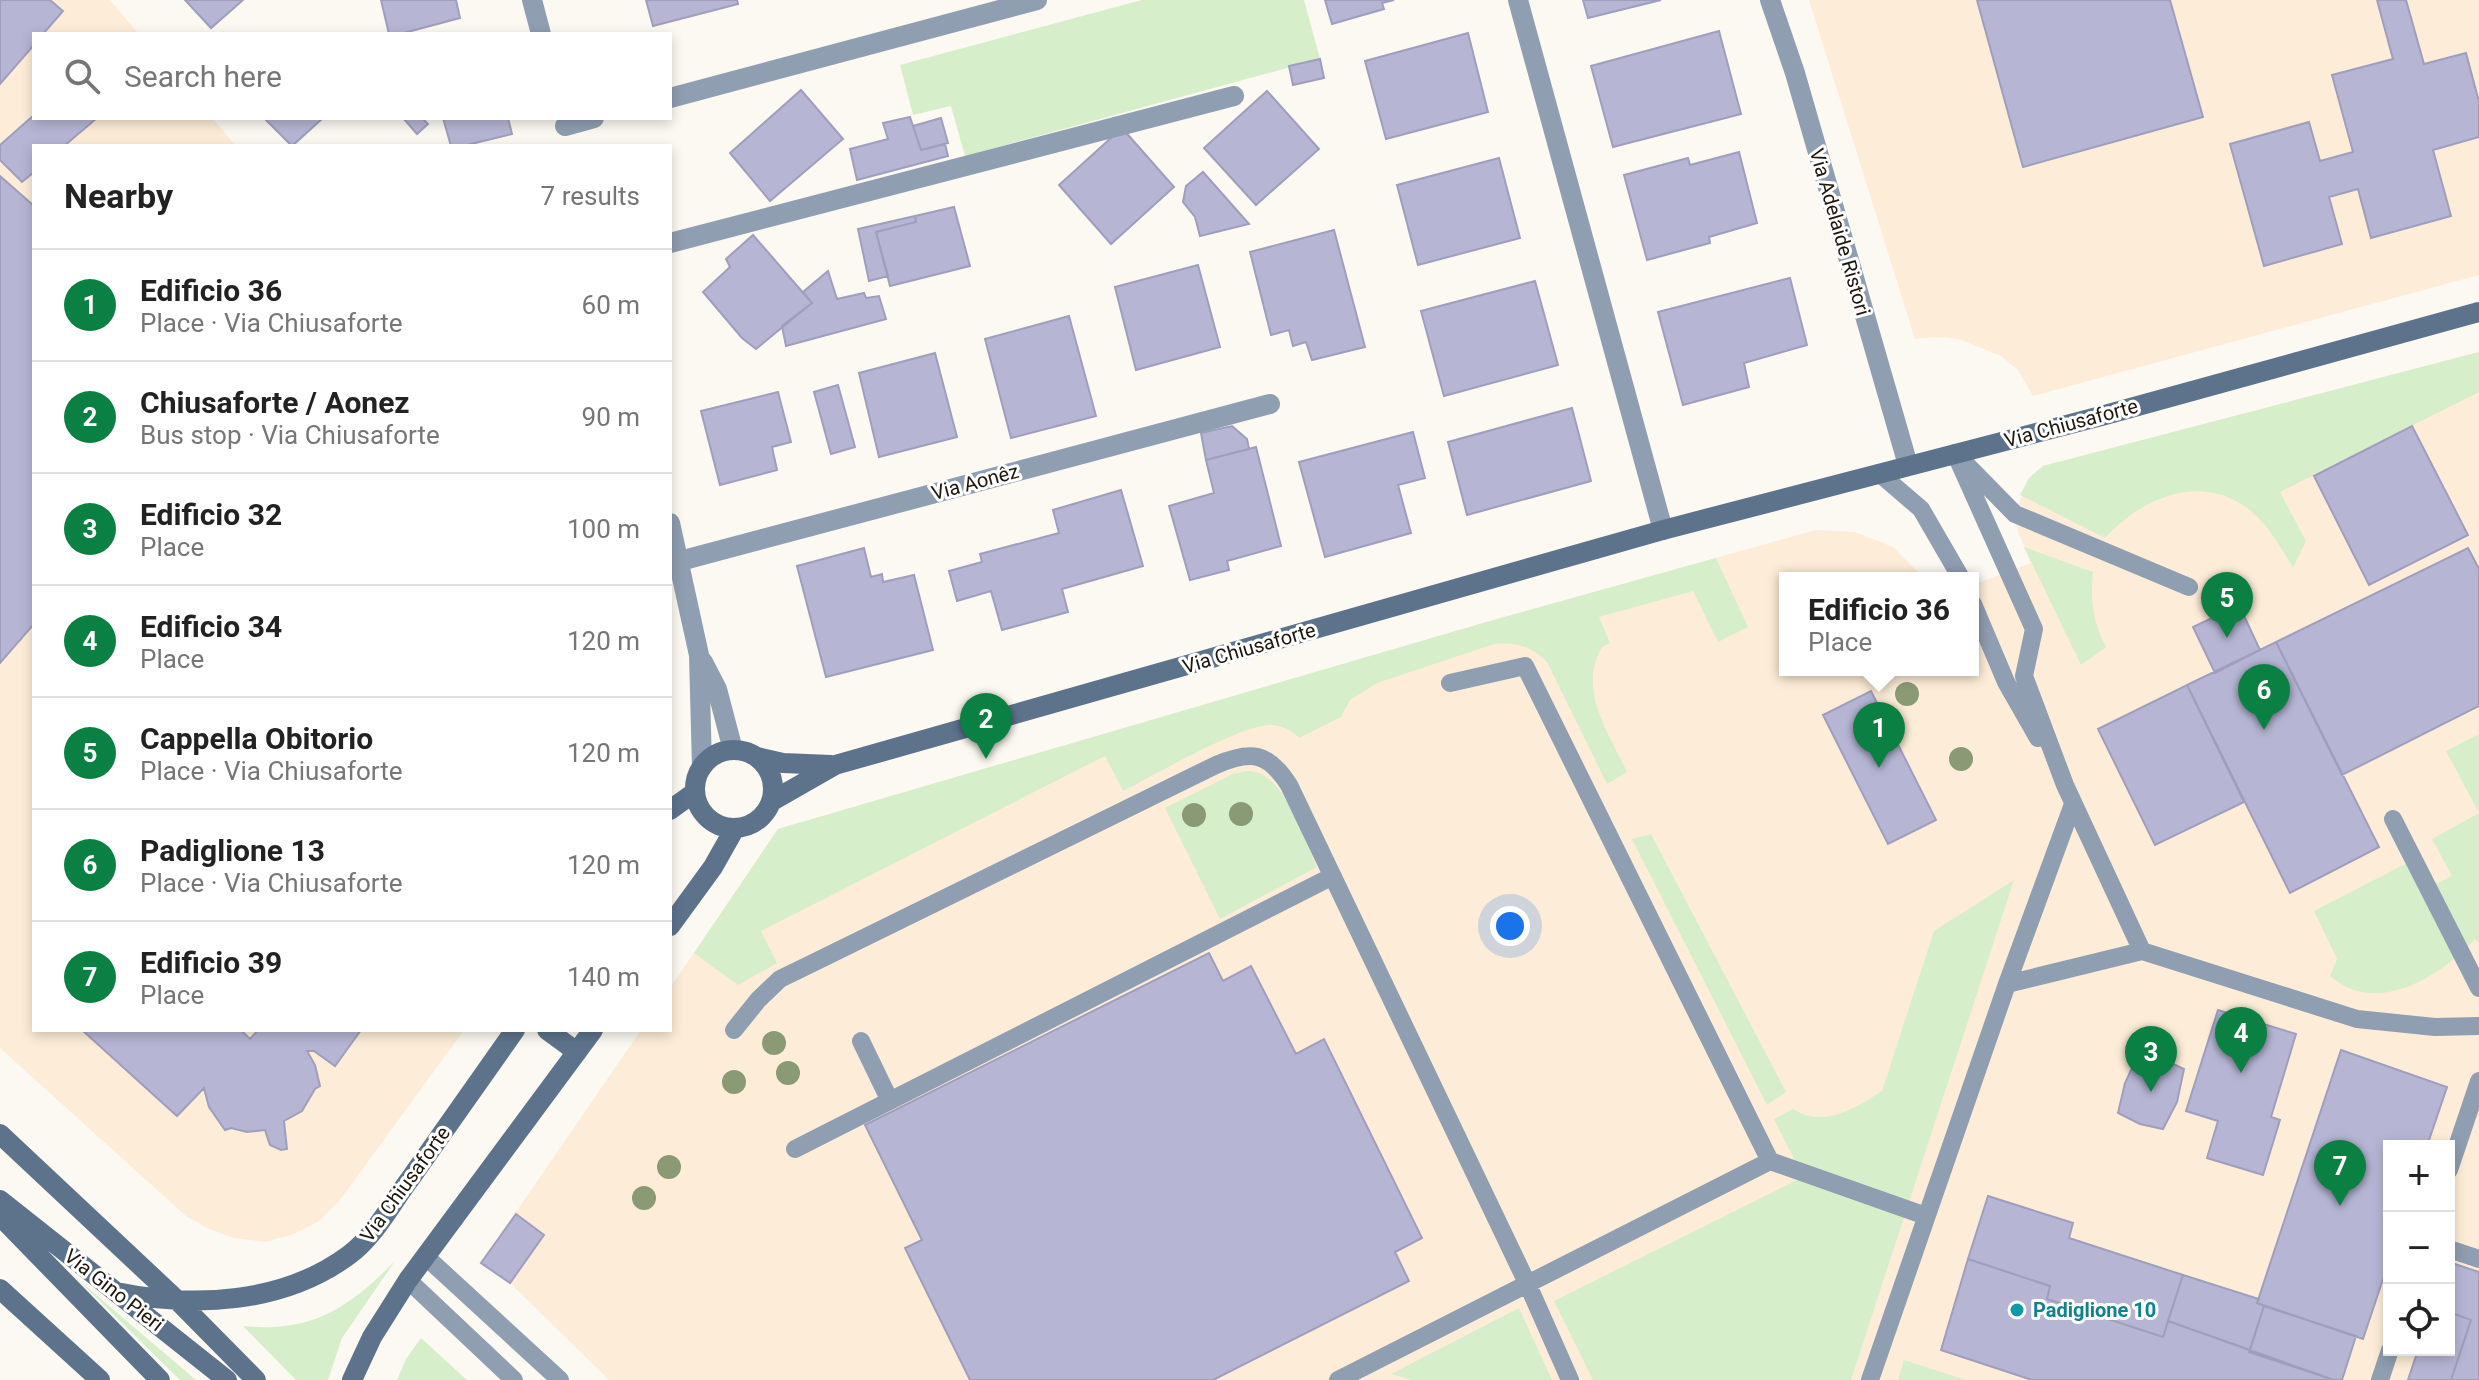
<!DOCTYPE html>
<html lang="en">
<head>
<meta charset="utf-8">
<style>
	:root { --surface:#fff; --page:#f6f6f6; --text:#222; --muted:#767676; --line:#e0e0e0; --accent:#0b8043 }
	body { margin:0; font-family:Roboto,sans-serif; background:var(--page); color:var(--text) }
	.controls { position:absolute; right:24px; bottom:24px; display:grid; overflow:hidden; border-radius:0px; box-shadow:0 4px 12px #0003 }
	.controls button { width:72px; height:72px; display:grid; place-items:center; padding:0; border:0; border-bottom:2px solid var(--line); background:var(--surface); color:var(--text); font:40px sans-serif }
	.you { position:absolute; left:1510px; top:926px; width:28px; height:28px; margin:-20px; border:6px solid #fff; border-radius:50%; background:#1a73e8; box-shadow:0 0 0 12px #1a73e833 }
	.badge { display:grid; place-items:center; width:52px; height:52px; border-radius:50%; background:var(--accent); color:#fff; font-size:26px; font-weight:700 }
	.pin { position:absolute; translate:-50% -66px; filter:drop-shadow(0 2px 4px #0008) }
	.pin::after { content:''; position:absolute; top:42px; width:28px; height:24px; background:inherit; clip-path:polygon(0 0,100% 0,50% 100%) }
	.popup { position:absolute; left:1779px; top:572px; width:200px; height:104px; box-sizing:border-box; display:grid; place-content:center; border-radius:0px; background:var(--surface); filter:drop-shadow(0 2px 6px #0005); font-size:26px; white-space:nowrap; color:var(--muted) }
	.popup b { font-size:30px; color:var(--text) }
	.popup::after { content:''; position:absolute; left:50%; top:100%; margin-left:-16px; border:16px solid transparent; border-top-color:var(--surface) }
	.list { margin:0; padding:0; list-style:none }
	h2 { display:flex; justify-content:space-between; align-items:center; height:104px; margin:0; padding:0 32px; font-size:34px }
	h2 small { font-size:26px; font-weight:400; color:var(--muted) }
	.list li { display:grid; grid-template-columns:52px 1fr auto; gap:24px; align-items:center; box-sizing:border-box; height:112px; padding:0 32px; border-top:2px solid var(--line) }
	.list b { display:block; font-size:30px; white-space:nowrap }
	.list p { margin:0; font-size:26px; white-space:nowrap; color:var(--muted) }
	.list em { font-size:26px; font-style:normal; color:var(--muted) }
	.icon { flex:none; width:44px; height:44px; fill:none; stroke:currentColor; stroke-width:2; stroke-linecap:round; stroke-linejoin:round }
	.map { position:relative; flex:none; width:2479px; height:1380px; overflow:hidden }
	.search { position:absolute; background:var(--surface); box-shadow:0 4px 12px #0003; left:32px; top:32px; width:640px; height:88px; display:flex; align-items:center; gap:20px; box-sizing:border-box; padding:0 28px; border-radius:0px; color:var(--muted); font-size:30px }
	.panel { position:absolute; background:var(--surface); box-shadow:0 4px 12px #0003; left:32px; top:144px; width:640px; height:888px; border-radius:0px }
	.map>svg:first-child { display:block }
</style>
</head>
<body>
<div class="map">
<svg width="2479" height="1380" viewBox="0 0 2479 1380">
	<rect width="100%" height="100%" fill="#fcf8f2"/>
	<!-- built -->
	<path fill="#fdedd8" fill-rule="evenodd" d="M0,0h110l29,34h-105v84h178l24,28h-202v884h430l-124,170 -22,22 -24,12 -29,8 -31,-4 -27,-10 -21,-12 -186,-168z
		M1809,0h670v275l-446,121 -15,-26 -17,-14 -42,-17 -20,-2 -24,2z
		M2479,352v1028h-1870l-99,-97 -29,-20 160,-233h29v-42l108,-159 712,-208 326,-91 39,2 38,15 31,31h-139v92h188v-85l58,-22 -13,-31 -3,-18 14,-36 14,-12zM2389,1146h60v204h-60z"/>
	<!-- green -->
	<path fill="#d7eeca" d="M1142,0h162l16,59 -355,97 -14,-50 -38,9 -13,-50z
		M2479,352v40l-199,100 26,49 -13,27c-14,-24 -30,-52 -55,-66 -48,-27 -101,1 -133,36l-85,-43 9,-17 14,-12z
		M2024,547l69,25c-3,28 0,51 13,75l-25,18z
		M1716,558l32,69 -30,15 -25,-51 -94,26 11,26 -8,4c-25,43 7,86 25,125l-20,12 -60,-122c-16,-16 -31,-20 -53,-18l-117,39 -27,17 -9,17 -42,21c-7,-8 -17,-12 -27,-13 -29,-2 -119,51 -149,66l-18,-35 -344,175 16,32 -39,22 -44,-32 84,-124 712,-208z
		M2479,734v209l-4,-4c-35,38 -99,78 -145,37l7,-17 -23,-48 93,-48 16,27 29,-14 -20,-37 47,-26 -33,-62z
		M1247,771c37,-1 56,67 70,96l-97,52 -55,-111 68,-34z
		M1651,834l135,258 -19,13 -135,-266z
		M2014,880l-163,500h-258l-39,-79 249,-124 -29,-58 19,-10c31,20 62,-1 89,-18l52,-160z
		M395,1261l-53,77 -14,42h-32l-53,-54c69,7 106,-18 152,-65z
		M75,1277l121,103h-16z
		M1519,1308l33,72h-140l-21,-6z
		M421,1338l46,42h-70l9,-21z
		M1904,1360l62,20h-68z"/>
	<!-- building -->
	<path fill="#b6b5d4" stroke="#9f9ebc" stroke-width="2" d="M0,0h50l13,11 -20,23h-9v11l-34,39z
		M185,0h58l-32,28z
		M381,0h75l4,18 -60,16h-11z
		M646,0h91l1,4 -85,22z
		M1325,0h69l-12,3 2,6 -52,15z
		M1583,0h78l-73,18z
		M1977,0h193l33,117 -180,50z
		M2377,0h29l18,64 42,-11 13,49v35l-46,13 18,66 -80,22 -13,-49 -29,8 13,47 -78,22 -34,-122 79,-22 11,39 33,-9 -21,-77 61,-16z
		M1719,31l22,83 -128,33 -22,-81z
		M1468,33l20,79 -102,27 -21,-78z
		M1320,59l4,19 -31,7 -4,-19z
		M801,90l42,49 -73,62 -40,-48z
		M1267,91l52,58 -63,56 -52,-57z
		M34,115v3h63l-33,28h-30v26l-12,10 -22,-22v-15z
		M910,117l11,33 24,-6 3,12 -91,24 -7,-31 38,-10 -5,-16z
		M264,118h59l-31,28z
		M403,118h19l6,6 -11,10z
		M443,118h65l4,16 -49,12h-12z
		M941,118l7,25 -27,7 -8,-24z
		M1122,128l52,59 -63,57 -52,-59z
		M1739,152l18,71 -48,14 1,6 -63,17 -23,-85 64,-17 2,7z
		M1499,158l21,80 -102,27 -21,-80z
		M1203,172l46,52 -49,12 -5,-19 -12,-15 3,-16z
		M0,176l34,30v418l-34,39z
		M954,207l16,59 -80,20 -14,-54 40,-10 -1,-6z
		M915,216l1,6 -40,10 12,44 -19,5 -11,-52z
		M1334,230l31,117 -53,13 -6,-18 -13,4 -4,-16 -18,5 -21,-83z
		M753,235l59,68 -56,46 -14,-11 -39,-46 27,-25 -4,-8z
		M1198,265l22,82 -84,23 -21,-83z
		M828,271l9,28 27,-6 2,5 13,-2 7,23 -100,27 -4,-20 30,-23 -9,-11z
		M1790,278l17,67 -63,18 5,24 -66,18 -25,-93z
		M1535,281l23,84 -114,31 -23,-85z
		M1069,316l27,100 -85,22 -26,-99z
		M935,353l22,84 -78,20 -20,-84z
		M838,385l17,62 -24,7 -17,-62z
		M778,392l13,50 -19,5 5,23 -57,15 -19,-74z
		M1572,408l19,73 -124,34 -19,-73z
		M1232,426l15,13 2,10 -43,11 -5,-27z
		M2412,426l56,109 -99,50 -55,-109z
		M1413,432l12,46 -27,7 13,48 -86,24 -26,-95z
		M1256,447l25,99 -54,15 2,9 -39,10 -21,-74 45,-13 -8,-33z
		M1121,490l22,76 -81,23 6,23 -66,18 -11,-39 -34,10 -8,-30 33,-9 -2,-8 79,-21 -6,-23z
		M864,548l7,29 11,-3 1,8 31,-7 19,75 -107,27 -29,-111z
		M2468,548l11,21v137l-137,69 -66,-133z
		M2239,605l21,45 -45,23 -22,-46z
		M2276,642l103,205 -89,46 -103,-208z
		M2187,685l57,117 -89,43 -57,-116z
		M1871,691l65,129 -48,24 -65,-129z
		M1209,953l14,28 28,-15 45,88 28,-15 98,199 -27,14 14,29 -196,99h-243l-65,-132 17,-8 -57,-115z
		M2218,1010l78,24 -25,83 9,3 -17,55 -56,-17 11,-37 -32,-10z
		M82,1030h159l9,9 8,-9h103l-26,36 -21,-15h-7l8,14 5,21 -5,3 -13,22 -18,10 3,28 -6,1 -11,-5 -5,-15 -18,2 -16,-4 -6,2 -16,-23 -5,-19 -27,28z
		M2341,1050l106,37 -20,59h-38v115l-26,78 -106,-36z
		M2139,1053l24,6 21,10 -7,33 -14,27 -23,-5 -22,-11 7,-30z
		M1988,1196l85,27 -4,15 114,37 -20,62 -116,-38 3,-13 -82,-27z
		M516,1214l28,21 -34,48 -29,-20z
		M1968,1259l82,27 -3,13 116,38 5,-16 166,59h-302l-91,-30z
		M2449,1262l30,10v108h-28l20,-60 -22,-8z
		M2183,1275l76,24 -2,4 7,3 -14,44 -82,-29z
		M2264,1306l92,30 -14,44h-8l-85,-28z
		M2449,1312l22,8 -20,60h-43l10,-30h31z"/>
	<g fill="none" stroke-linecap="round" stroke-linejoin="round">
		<!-- lane -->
		<path stroke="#8f9eb0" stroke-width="18" d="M1955,453l79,176 -10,47 41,109 77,166 215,68 78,8 44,-1
			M1963,461l52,53 174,73
			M1879,473l42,36 40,69
			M1973,604l33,78 32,56
			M1450,683l75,-17 245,495 156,55
			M2393,819l86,169
			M2007,984l135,-33
			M734,1030l24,-30 22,-21 39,-19 397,-195c35,-15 52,-13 73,20l239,500 42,95
			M861,1041l29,60
			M795,1149l536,-272
			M2449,1170l30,-89
			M2449,1249l30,10
			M425,1256l135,124
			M408,1280l106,100
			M1338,1380l432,-219
			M1870,1380l137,-396 66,-180
			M2380,1380l10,-30"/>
		<!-- street -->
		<path stroke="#8f9eb0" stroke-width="20" d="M532,0l9,34
			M1518,0l145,530
			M1770,0l25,73 113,392
			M670,98l367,-98
			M565,126l29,-8
			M670,243l564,-147
			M670,523l29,132 3,112
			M680,561l590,-157
			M703,662l14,27 16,61"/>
		<!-- secondary -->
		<path stroke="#5d738c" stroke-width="20" d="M695 789a39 39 0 1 1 78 0a39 39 0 1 1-78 0Z
			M757,757l26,6 48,2
			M772,801l63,-36 828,-235 442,-115 374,-103
			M670,810l25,-18
			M670,926l43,-59 22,-39
			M547,1030l30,22
			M0,1134l178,167 78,79
			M0,1200l227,180
			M0,1216l160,164
			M0,1289l100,91
			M116,1292c78,16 167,12 233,-37 26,-19 42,-51 61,-76 35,-50 70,-99 105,-149
			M352,1380l20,-43 36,-57 185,-250"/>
	</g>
	<!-- trees -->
	<g fill="#899a74">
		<circle cx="1907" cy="694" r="12"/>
		<circle cx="1961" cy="759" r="12"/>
		<circle cx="1241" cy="814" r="12"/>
		<circle cx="1194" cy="815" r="12"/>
		<circle cx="774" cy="1043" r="12"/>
		<circle cx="788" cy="1073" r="12"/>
		<circle cx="734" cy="1082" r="12"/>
		<circle cx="669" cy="1167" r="12"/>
		<circle cx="644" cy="1198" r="12"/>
	</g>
	<!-- markers -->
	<circle fill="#0f9aa8" stroke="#fff" stroke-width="3" cx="2017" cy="1310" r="8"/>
	<g text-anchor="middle" stroke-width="6" stroke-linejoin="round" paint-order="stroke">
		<!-- street labels -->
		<g font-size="20" fill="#1d160c" stroke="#fff">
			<text transform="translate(1840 232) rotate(74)" y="7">Via Adelaide Ristori</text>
			<text transform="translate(2071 423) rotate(-15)" y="7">Via Chiusaforte</text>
			<text transform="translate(975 482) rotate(-15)" y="7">Via Aonêz</text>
			<text transform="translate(1249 648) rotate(-16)" y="7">Via Chiusaforte</text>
			<text transform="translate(405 1184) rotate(-54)" y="7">Via Chiusaforte</text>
			<text transform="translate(114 1290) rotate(38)" y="7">Via Gino Pieri</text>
		</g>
		<!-- culture labels -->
		<g font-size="20" font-weight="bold" fill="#0d838f" stroke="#fff" text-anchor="start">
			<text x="2033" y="1317">Padiglione 10</text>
		</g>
	</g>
</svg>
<div class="controls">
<button>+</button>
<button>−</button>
<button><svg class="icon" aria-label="locate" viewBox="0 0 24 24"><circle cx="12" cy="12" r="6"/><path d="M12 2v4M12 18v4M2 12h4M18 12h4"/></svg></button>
</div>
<div class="you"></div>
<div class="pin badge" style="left:1879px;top:768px">1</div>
<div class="popup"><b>Edificio 36</b>Place</div>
<div class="pin badge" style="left:986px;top:759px">2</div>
<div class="pin badge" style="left:2151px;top:1092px">3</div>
<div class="pin badge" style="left:2241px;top:1073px">4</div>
<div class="pin badge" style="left:2227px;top:638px">5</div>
<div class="pin badge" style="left:2264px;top:730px">6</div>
<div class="pin badge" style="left:2340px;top:1206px">7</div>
<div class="search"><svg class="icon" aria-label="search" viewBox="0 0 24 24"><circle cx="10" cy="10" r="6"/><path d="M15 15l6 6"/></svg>Search here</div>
<section class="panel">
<h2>Nearby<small>7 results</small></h2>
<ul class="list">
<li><span class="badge">1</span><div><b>Edificio 36</b><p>Place · Via Chiusaforte</p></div><em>60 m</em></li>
<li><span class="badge">2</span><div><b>Chiusaforte / Aonez</b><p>Bus stop · Via Chiusaforte</p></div><em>90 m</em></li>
<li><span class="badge">3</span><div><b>Edificio 32</b><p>Place</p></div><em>100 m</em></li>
<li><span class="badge">4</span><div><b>Edificio 34</b><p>Place</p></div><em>120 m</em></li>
<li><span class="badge">5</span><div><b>Cappella Obitorio</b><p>Place · Via Chiusaforte</p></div><em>120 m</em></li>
<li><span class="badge">6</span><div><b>Padiglione 13</b><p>Place · Via Chiusaforte</p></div><em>120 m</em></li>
<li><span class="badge">7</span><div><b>Edificio 39</b><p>Place</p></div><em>140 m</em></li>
</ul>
</section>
</div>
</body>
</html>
